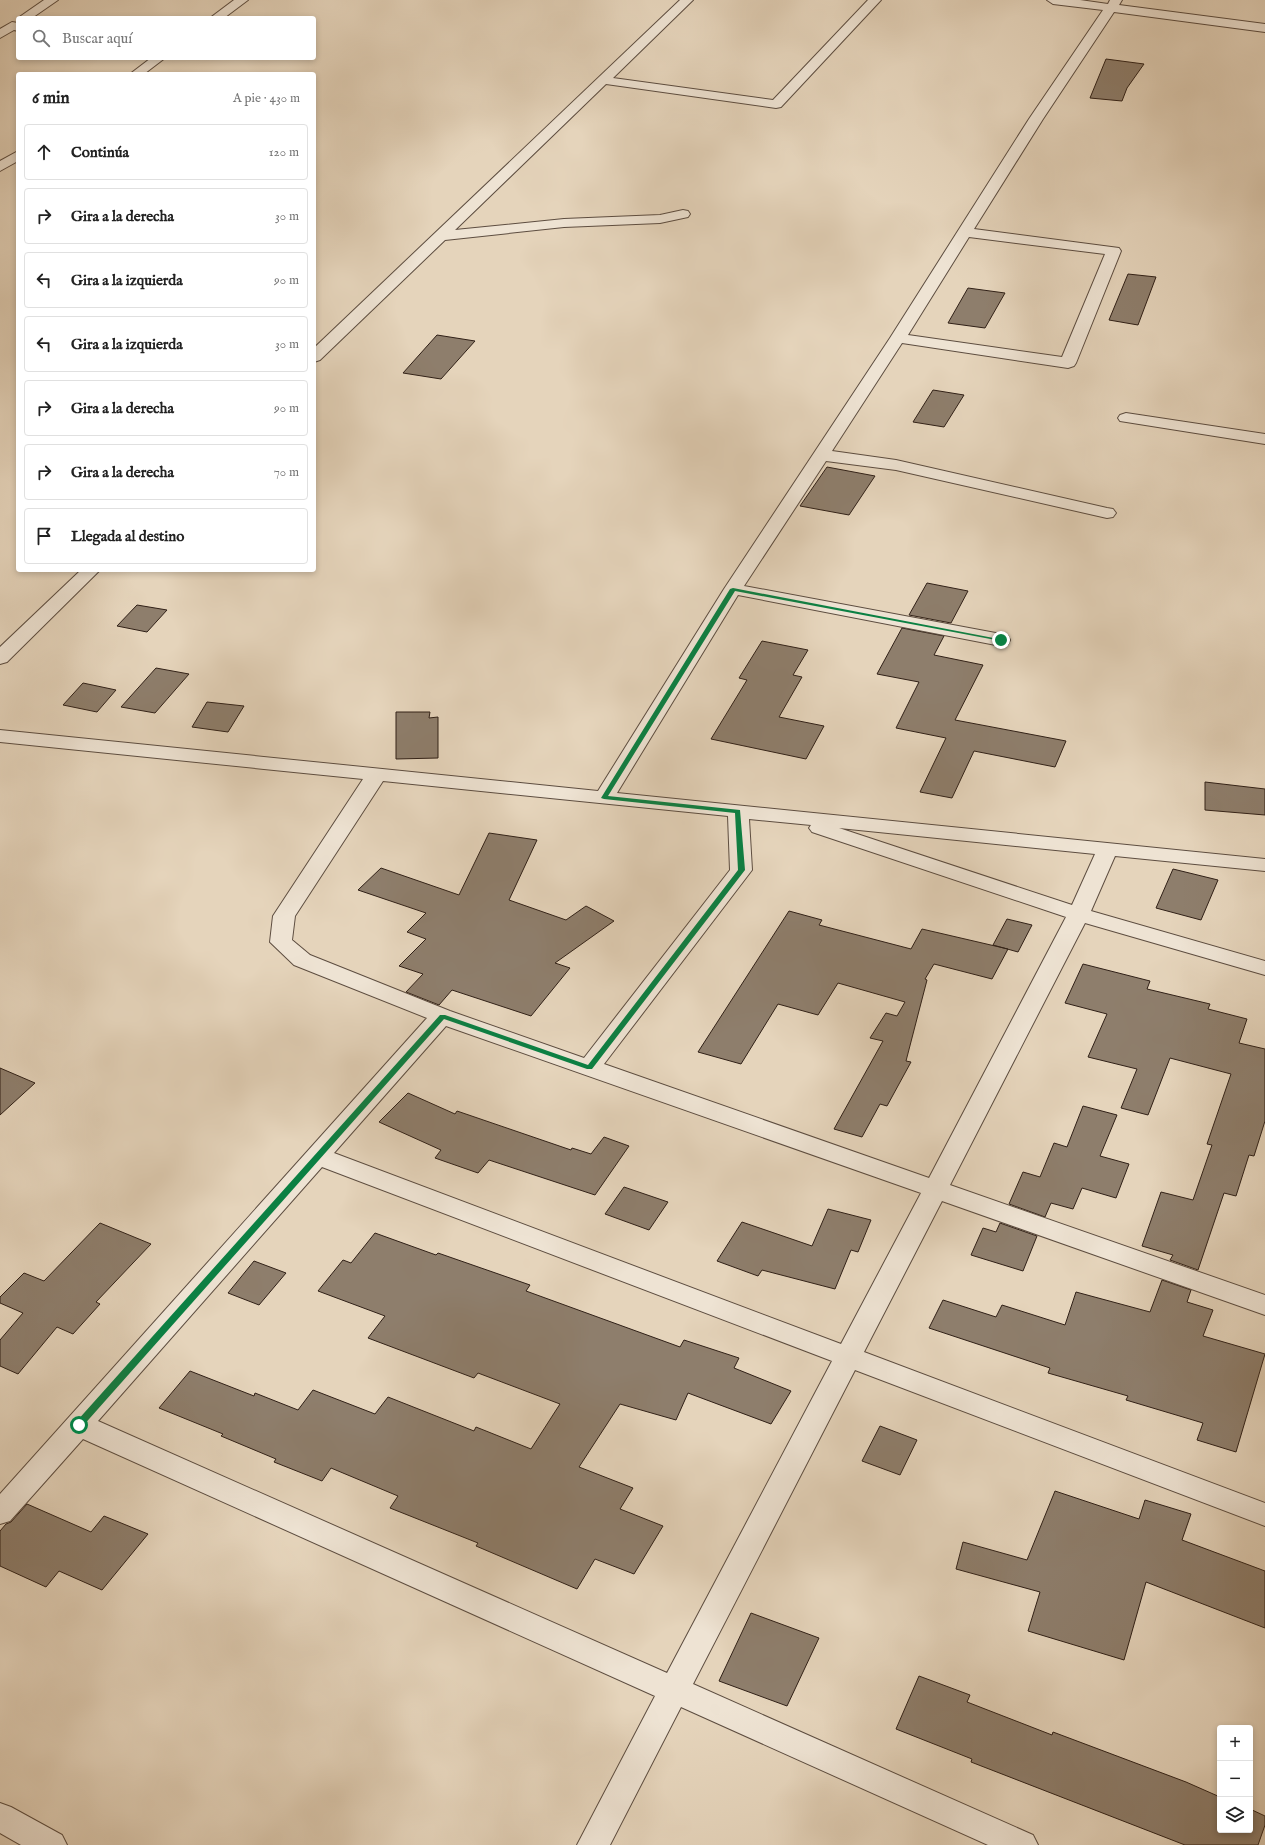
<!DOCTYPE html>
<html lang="es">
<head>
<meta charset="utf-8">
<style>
	:root { --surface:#fff; --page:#f6f6f6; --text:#222; --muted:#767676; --line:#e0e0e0 }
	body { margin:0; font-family:"IM FELL English",serif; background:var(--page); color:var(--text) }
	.controls { position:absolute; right:12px; bottom:12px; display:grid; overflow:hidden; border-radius:4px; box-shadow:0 2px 6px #0003 }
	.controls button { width:36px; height:36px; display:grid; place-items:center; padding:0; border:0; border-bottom:1px solid var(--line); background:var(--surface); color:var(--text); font:20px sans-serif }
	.stop { position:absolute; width:12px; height:12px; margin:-9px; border:3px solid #0b8043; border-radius:50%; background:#fff }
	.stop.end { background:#0b8043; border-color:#fff; box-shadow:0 1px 4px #0008 }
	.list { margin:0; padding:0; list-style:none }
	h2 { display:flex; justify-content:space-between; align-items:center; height:52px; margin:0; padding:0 16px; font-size:17px }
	h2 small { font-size:13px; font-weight:400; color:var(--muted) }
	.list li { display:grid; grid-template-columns:26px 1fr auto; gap:12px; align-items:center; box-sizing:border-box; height:56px; margin:0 8px 8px; padding:0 8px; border:1px solid var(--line); border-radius:4px }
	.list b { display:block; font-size:15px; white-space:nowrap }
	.list em { font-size:13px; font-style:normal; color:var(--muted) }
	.icon { flex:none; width:22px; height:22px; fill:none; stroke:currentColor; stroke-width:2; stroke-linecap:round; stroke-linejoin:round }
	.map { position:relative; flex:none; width:1265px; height:1845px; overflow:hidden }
	.search { position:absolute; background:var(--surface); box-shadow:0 2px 6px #0003; left:16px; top:16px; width:300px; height:44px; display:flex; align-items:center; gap:10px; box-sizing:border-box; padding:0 14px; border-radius:4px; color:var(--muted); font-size:15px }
	.panel { position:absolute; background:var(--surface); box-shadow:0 2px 6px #0003; left:16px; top:72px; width:300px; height:500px; border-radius:4px }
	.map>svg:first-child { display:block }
</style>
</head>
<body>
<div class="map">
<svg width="1265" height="1845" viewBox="0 0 1265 1845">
	<rect width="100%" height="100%" fill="#e5d4bb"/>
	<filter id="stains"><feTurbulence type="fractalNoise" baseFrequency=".005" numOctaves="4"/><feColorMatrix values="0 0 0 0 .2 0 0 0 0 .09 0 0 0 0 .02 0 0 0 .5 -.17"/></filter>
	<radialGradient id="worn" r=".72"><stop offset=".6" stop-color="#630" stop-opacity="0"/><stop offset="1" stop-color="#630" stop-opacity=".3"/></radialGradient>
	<!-- building -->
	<path fill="#8e7e6c" stroke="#302017" d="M1106,59l38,5 -17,24 -5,13 -32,-3z
		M1128,274l28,3 -18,48 -29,-5z
		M968,288l37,5 -20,35 -37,-5z
		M437,335l38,6 -34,38 -38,-6z
		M933,390l31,5 -20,32 -31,-5z
		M827,467l48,9 -26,39 -49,-9z
		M927,583l41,8 -17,32 -42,-8z
		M137,605l30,5 -20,22 -30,-6z
		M902,628l42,8 -10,19 49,10 -28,55 111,21 -11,26 -81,-16 -22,47 -32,-6 26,-54 -50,-10 23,-46 -42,-8z
		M762,641l46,9 -15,25 9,2 -23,40 45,9 -18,33 -95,-20 36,-59 -8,-2z
		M156,668l33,6 -34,39 -34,-6z
		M83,683l33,7 -19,22 -34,-7z
		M207,702l37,4 -16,26 -36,-5z
		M396,712h34l-1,6 9,-1v41l-42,1z
		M1205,782l60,7v26l-60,-5z
		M489,833l48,7 -28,60 57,20 20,-14 28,15 -59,42 15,5 -39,48 -79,-26 -13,15 -33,-13 17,-18 -24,-8 27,-27 -19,-7 19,-19 -68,-23 23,-22 78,27z
		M1173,869l45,11 -17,40 -45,-12z
		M789,911l33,9 -3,5 92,24 11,-20 86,20 -16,30 -58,-15 -9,15 2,1 -21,81 5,1 -24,44 -7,-2 -18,33 -28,-8 49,-88 -13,-3 16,-25 11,3 8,-14 -67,-19 -20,32 -40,-11 -37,60 -43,-12z
		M1007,919l25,6 -14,27 -25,-7z
		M1083,964l67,17 -3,8 63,15 -2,5 39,10 -8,24 26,6v72l-11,35 -5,-1 -13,41 -12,-3 -26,77 -28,-10 3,-5 -31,-9 19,-54 32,8 19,-55 -5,-1 24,-70 -61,-16 -22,57 -27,-7 16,-39 -49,-12 19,-43 -42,-11z
		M0,1068l35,15 -35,32z
		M408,1093l47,21 2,-3 114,39 1,-2 19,6 13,-17 25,9 -34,49 -106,-35 -11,13 -43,-15 6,-8 -62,-28z
		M1083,1106l34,9 -17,41 29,8 -13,34 -34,-10 -9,21 -22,-6 -6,14 -36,-13 14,-32 17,5 14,-34 13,4z
		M624,1187l44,15 -19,28 -44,-16z
		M828,1209l43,11 -13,32 -7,-2 -16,39 -73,-19 -4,6 -41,-15 25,-39 70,24z
		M100,1223l51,21 -55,58 4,2 -27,30 -16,-7 -39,47 -18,-8v-26l23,-27 -23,-10v-6l24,-24 20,8z
		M1000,1223l37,13 -14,35 -52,-16 12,-27 13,4z
		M375,1233l61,22 2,-2 92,32 -4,6 154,56 4,-7 55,18 -5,10 57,23 -20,33 -83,-31 -12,27 -56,-16 -41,63 54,21 -13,21 43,17 -29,48 -39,-15 -18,30 -101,-43 2,-3 -88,-35 8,-12 -67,-28 -9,13 -48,-19 2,-3 -55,-23 2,-2 -64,-26 31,-37 64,25 1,-3 43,17 15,-20 62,24 13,-17 86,34 2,-4 55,22 29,-45 -82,-31 -4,5 -106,-40 17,-22 -67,-25 25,-31 8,3z
		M254,1261l32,12 -27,32 -31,-12z
		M1162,1280l29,10 -4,12 26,8 -10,26 62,18 -29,98 -39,-12 6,-17 -77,-23 2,-4 -80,-23 2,-5 -121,-40 14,-28 53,17 6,-12 63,20 11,-33 74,20z
		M880,1426l37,14 -17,35 -38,-14z
		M1055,1491l84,28 6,-19 46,14 -9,26 83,31v57l-119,-46 -22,78 -96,-29 12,-39 -84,-23 7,-27 64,18z
		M27,1504l64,28 13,-16 44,18 -46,56 -43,-19 -13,16 -46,-21v-35l6,-7 5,-2z
		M751,1613l68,25 -32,68 -68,-25z
		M919,1676l51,19 -3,7 85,33 1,-3 133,50 34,15v33h30v-21l15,7v9l-7,20h-73l-214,-83 1,-3 -76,-30z"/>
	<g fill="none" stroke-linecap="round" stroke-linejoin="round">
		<defs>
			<path id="minor" d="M44,0h14l-26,18h-14z
				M234,0h14l-24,18h-14z
				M680,0h13l-80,78 160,22 95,-100h13l-100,107 -5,1 -170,-24 -151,146 109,-11 96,-4 23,-5 5,1 2,3 -2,3 -28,6 -96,4 -119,13 -125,120 -6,2v-14z
				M1047,0h33l28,4 2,-4h12l-3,5 146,19v8l-151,-20 -71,107 -69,110 145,19 2,3 -45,112 -2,3 -6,2 -166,-25 -70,108 64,9 211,48 6,1 3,4 -3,4 -6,1 -211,-48 -70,-9 -82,125 257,48 7,2 2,4 -2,4 -7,2 -263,-51 -121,198 648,66v12l-150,-15 -24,55 174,50v14l-180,-52 -135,262 315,110v20l-323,-114 -78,151 401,151v23l-410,-156 -162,314 340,151 5,10h-50l-307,-138 -71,138h-33l78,-149 -572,-257 -73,82 -10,3v-30l427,-476 -133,-53 -24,-23 3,-26 90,-137 -363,-37v-12l598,61 126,-202 166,-251 139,-219 74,-109 -50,-6zM969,237l136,17 -43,103 -154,-22zM383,781l345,35 2,54 -146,188 -134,-47 -140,-56 -18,-15 3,-24zM749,819l62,6 -2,3 3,4 254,85 -137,261 -325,-114 148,-194zM839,828l256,26 -23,51zM446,1026l475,167 -80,151 -507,-191zM322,1167l510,194 -165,312 -569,-252z
				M12,22l6,1v8l-4,-1 -14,8v-9z
				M151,58h14l-21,16h-14z
				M18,151v10l-18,10v-10z
				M1126,413l139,21v10l-145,-23 -2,-3 2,-3z
				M81,570h19l-93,92 -7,2v-17z
				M0,1803l11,4 51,28 5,10h-46l-21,-12z"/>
		</defs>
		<!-- minor casing -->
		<use href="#minor" stroke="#5d4d40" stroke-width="2"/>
		<!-- minor -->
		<use href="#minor" fill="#eee3d3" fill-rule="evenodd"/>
	</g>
	<!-- route -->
	<path fill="#0b8043" d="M733,588l271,52 -3,1 -266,-50 -127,205 132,14 5,60 -153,199h-5l-143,-50 -362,408h-6v-5l364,-407h5l143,50 150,-195 -3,-57 -131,-14 -3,-1 129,-209z"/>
	<rect width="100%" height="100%" filter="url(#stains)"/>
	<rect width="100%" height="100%" fill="url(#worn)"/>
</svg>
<div class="controls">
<button>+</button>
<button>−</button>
<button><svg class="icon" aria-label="layers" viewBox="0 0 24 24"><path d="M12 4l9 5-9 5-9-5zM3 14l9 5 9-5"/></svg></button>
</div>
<div class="stop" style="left:79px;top:1425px"></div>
<div class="stop end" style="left:1001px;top:640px"></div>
<div class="search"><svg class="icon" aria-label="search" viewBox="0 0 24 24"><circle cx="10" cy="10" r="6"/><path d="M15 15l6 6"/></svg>Buscar aquí</div>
<section class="panel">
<h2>6 min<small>A pie · 430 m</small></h2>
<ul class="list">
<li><svg class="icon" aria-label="ahead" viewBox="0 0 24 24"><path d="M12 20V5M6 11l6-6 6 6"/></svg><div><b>Continúa</b></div><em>120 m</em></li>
<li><svg class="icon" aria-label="right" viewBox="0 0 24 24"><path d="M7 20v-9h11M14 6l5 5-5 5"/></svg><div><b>Gira a la derecha</b></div><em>30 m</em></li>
<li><svg class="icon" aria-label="left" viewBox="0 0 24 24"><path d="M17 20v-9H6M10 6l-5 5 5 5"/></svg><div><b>Gira a la izquierda</b></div><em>90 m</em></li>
<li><svg class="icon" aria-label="left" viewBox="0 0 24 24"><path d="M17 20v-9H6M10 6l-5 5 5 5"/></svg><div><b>Gira a la izquierda</b></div><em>30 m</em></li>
<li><svg class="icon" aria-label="right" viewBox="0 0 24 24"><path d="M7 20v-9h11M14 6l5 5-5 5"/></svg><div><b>Gira a la derecha</b></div><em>90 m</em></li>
<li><svg class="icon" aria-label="right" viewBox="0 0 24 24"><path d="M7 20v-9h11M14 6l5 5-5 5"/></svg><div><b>Gira a la derecha</b></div><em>70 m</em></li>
<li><svg class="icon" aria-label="arrive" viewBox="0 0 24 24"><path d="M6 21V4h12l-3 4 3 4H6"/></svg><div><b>Llegada al destino</b></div></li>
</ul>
</section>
</div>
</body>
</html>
